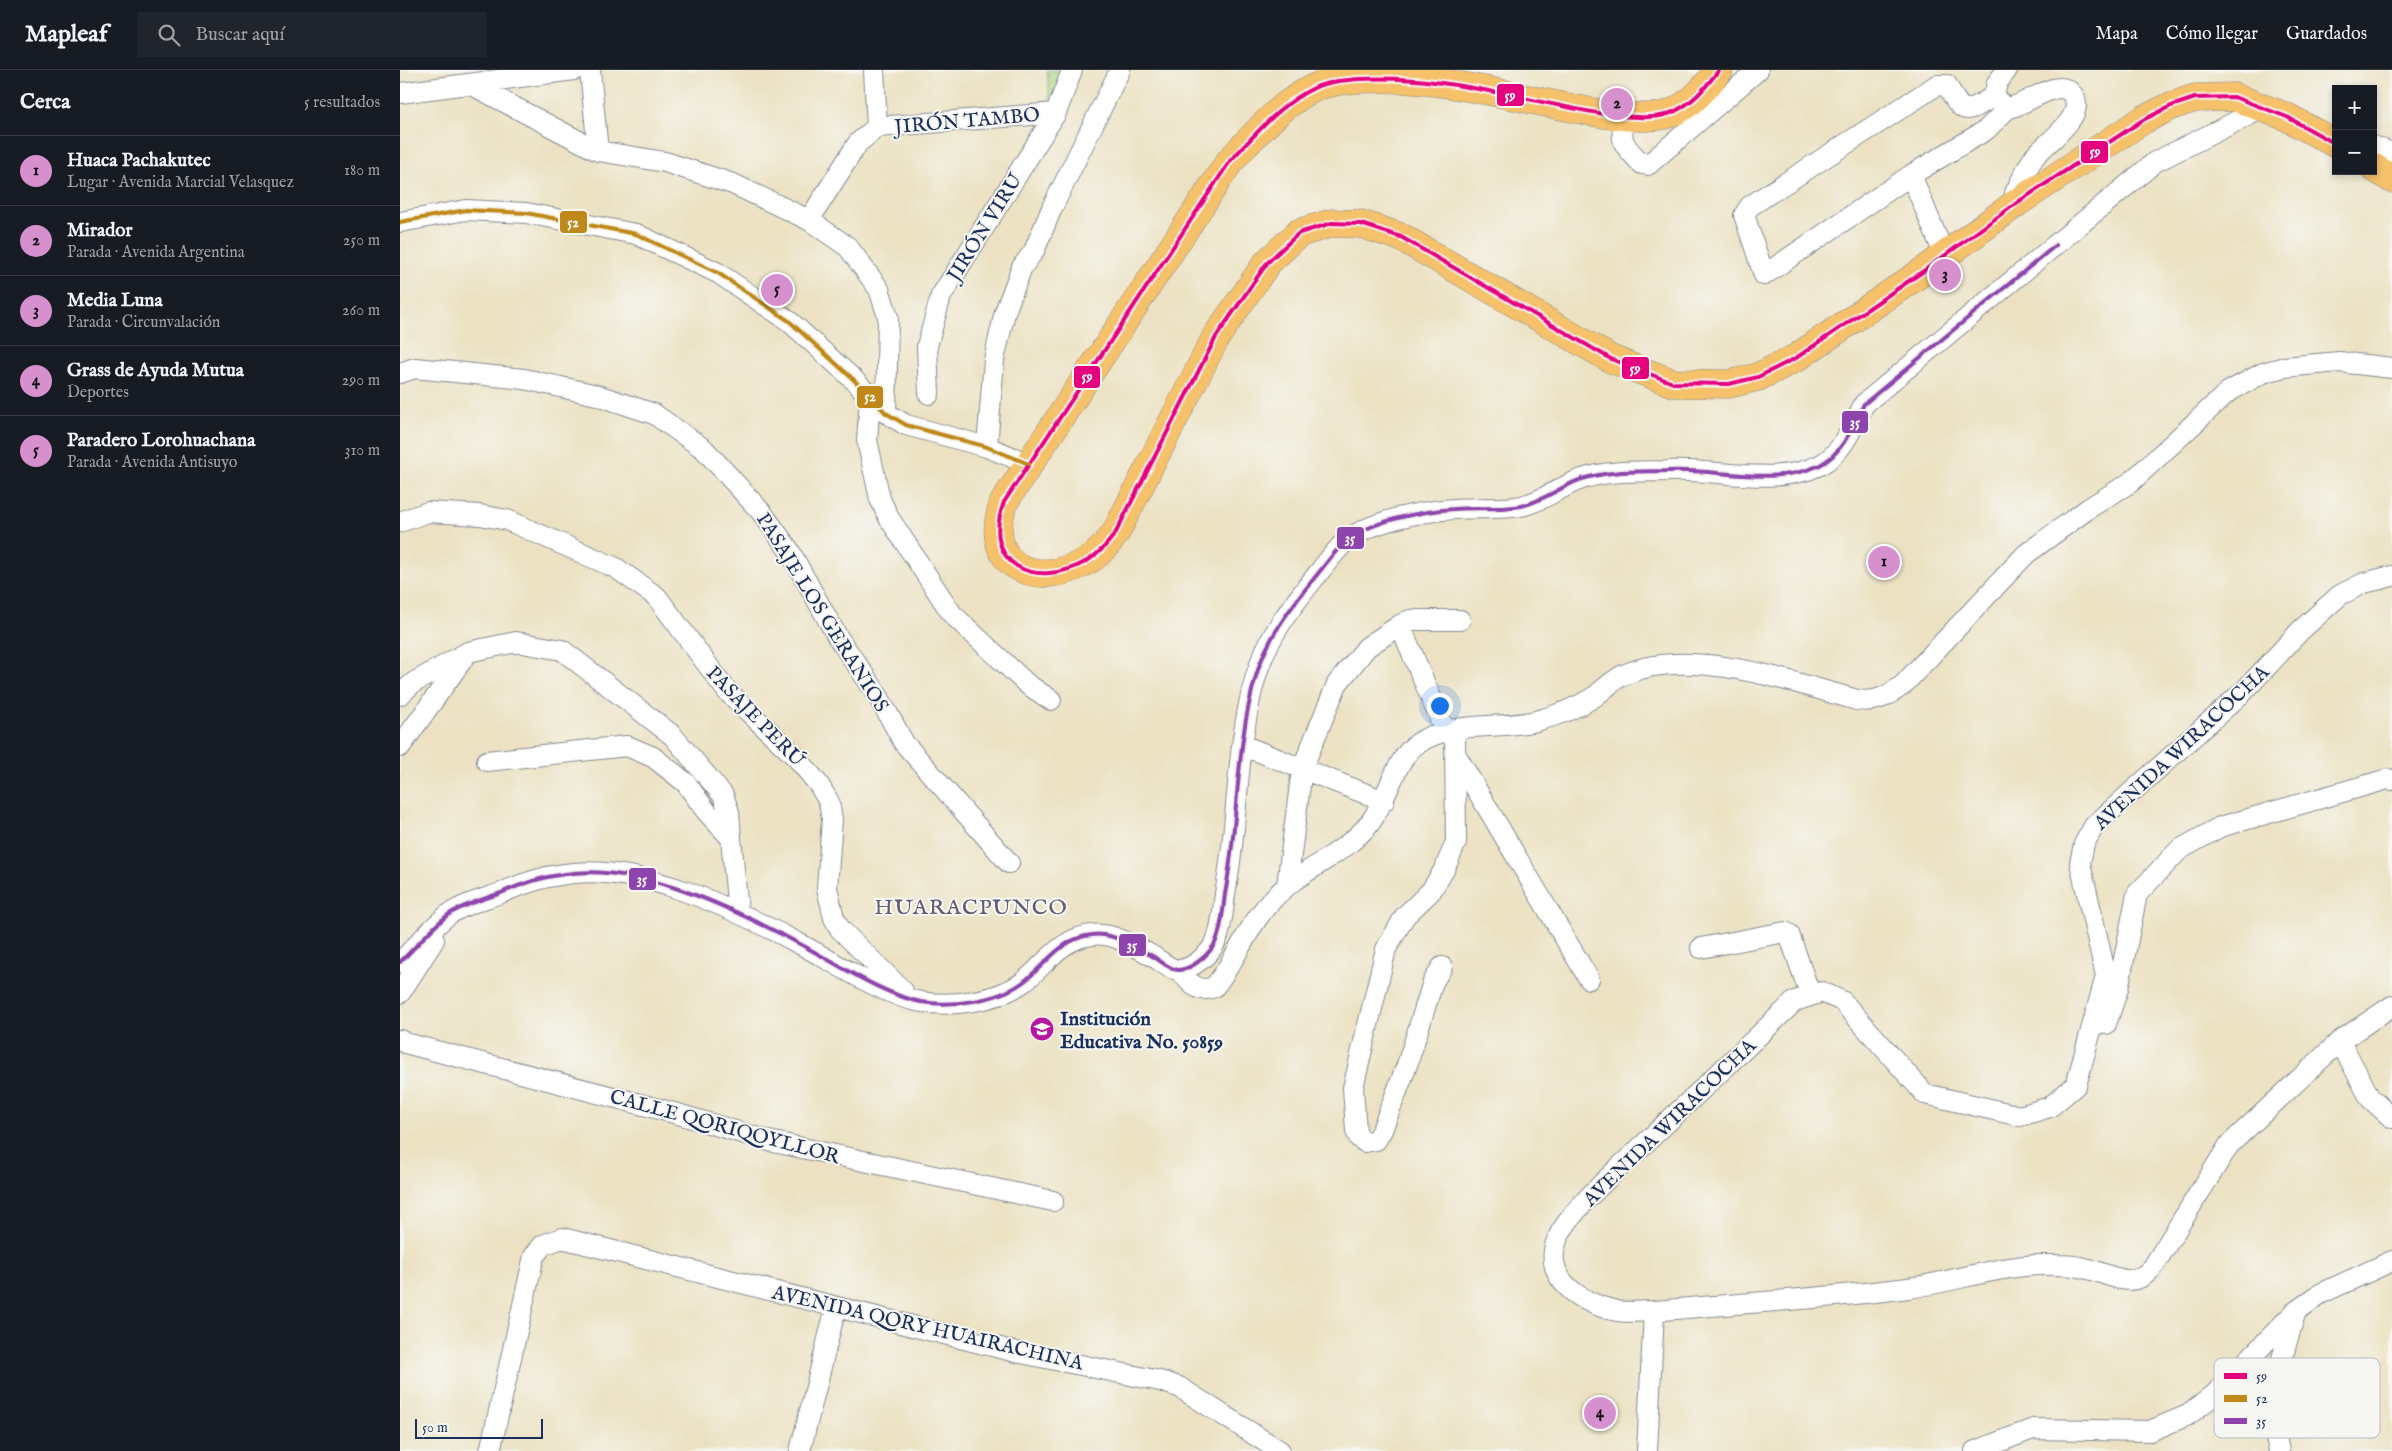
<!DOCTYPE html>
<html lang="es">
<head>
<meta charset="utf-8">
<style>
	:root { --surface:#171b24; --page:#20242c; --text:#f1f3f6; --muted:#9ea1a6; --line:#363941; --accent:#d690ce }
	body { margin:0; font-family:"IM FELL English",serif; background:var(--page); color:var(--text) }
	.controls { position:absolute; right:15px; top:15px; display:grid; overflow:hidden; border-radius:0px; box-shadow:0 2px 8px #0003 }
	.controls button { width:45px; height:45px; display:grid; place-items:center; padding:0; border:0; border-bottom:1px solid var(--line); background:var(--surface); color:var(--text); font:25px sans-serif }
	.scale { position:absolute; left:15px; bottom:12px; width:128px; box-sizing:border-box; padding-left:5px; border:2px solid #1b2f5e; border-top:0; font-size:14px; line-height:18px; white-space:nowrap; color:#1b2f5e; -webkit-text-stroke:4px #f6f6f2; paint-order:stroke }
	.you { position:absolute; left:1039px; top:635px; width:18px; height:18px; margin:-12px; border:4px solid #fff; border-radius:50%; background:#1a73e8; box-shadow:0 0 0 8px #1a73e833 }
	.badge { display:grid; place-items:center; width:32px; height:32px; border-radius:50%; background:var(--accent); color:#111; font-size:16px; font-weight:700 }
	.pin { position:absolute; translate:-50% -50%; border:2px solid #fff; box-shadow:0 1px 5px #0006 }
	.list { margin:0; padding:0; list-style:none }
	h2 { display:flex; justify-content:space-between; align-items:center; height:65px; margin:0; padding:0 20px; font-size:21px }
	h2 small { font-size:16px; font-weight:400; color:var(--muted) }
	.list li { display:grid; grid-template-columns:32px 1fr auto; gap:15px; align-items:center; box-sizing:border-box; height:70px; padding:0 20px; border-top:1px solid var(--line) }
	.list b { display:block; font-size:19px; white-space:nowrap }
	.list p { margin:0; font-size:16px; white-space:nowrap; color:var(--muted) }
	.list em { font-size:16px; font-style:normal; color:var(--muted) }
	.icon { flex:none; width:28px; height:28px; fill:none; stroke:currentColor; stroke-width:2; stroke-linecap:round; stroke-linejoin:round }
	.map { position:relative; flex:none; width:1992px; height:1381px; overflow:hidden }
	header { display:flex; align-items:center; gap:30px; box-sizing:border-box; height:70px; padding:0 25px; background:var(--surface); border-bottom:1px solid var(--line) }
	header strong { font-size:24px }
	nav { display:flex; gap:28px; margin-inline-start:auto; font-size:18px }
	.search { width:350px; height:45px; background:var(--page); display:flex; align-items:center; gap:12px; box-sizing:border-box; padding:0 18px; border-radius:0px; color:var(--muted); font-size:19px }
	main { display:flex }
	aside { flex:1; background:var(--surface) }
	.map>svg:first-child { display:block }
</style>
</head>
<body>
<header>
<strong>Mapleaf</strong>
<div class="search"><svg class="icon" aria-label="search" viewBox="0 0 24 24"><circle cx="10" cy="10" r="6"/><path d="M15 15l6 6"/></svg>Buscar aquí</div>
<nav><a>Mapa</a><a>Cómo llegar</a><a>Guardados</a></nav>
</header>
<main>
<aside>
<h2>Cerca<small>5 resultados</small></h2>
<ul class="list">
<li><span class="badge">1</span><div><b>Huaca Pachakutec</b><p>Lugar · Avenida Marcial Velasquez</p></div><em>180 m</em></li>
<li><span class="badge">2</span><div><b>Mirador</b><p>Parada · Avenida Argentina</p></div><em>250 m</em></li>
<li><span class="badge">3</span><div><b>Media Luna</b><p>Parada · Circunvalación</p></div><em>260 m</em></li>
<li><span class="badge">4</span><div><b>Grass de Ayuda Mutua</b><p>Deportes</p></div><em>290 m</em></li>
<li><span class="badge">5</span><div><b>Paradero Lorohuachana</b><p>Parada · Avenida Antisuyo</p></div><em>310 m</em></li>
</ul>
</aside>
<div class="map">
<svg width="1992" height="1381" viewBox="0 0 1992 1381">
	<rect width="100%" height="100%" fill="#f6f6f2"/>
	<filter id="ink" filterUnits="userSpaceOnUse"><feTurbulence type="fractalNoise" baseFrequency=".02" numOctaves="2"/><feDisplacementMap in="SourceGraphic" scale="10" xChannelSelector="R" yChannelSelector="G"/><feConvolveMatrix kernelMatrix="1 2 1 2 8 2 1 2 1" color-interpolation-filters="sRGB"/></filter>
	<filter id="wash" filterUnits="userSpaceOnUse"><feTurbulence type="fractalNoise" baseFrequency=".0096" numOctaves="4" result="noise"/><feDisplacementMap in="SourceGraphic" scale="20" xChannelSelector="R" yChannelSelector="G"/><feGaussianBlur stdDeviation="1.12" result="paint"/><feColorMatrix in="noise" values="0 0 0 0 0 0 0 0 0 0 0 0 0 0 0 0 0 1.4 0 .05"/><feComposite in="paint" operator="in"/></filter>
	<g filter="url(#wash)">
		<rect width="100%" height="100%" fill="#ece2c3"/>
		<!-- green -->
		<path fill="#add580" stroke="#64826f" d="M647,0h21l-18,34z"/>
	</g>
	<g filter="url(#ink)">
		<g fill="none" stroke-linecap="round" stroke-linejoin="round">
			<defs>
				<path id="minor" d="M190,0l8,81
					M1607,0l-10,13 -3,13 13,13c17,-4 38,-21 54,-21 5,0 9,3 12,7 14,21 -26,47 -38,61 -8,11 -14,25 -20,37l3,9
					M72,15l126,66 67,11 68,22 76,36 39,27 31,42 9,28 -2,96
					M0,23l174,-23
					M1594,26c-29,18 -31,20 -47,-11h-10l-187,121 -6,9 20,60 147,-100 75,-45 21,-21
					M1225,47c-7,26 0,29 17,47l6,1 110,-95
					M477,57l179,-14
					M1973,76l19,7
					M1511,105l30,72
					M409,150l49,-77 19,-16 -3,-57
					M0,152l66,-12 60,3 110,21 82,39 71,48 65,59 32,33 20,12 81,22 42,17
					M0,303l15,-5 109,11 73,16 57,19 50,35 59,65 26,36 48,86 40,58 27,49 105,120
					M529,324l-2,-48 14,-50 115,-183 16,-43
					M470,328l-3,42 13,59 9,19 63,96 75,70 24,16
					M587,377l7,-87 11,-48 17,-45 12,-16 18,-43 68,-138
					M0,452l28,-10 52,3 27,5 109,48 41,29 70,94 70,67 22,27 10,17 3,17 -5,69 7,30 6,11 63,62
					M1992,506l-28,7 -24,12 -39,35 -57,61 -150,135 -10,18 -4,19 26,113 -30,109 -26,22 -30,9 -95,-22 -83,-93 -20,-9 -27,9c-52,49 -103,98 -155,147 -22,21 -73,65 -83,92 -16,40 27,64 60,71 11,2 25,0 37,0 85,-8 170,-12 254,-23 44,-6 86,-21 131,-23 13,0 29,-1 41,2 27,4 51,27 73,0l76,-122 111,-104 52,-35
					M1000,555l46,108
					M0,625l13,-12 55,-31 48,-10 46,8 110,85 51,60 6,17 2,26
					M842,675l142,56
					M0,677l65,-91
					M1056,685l133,224
					M87,691l140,-15 26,11 33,26 20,28 25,27 7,73
					M887,815l15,-116 35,-85 30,-37 33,-22 10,-5h50
					M1301,878l84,-16 4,2 21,60
					M0,892c16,-15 31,-34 48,-47 14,-10 36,-16 53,-22 20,-9 41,-16 64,-19 76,-11 169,35 235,70 34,18 83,51 121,58 30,5 76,-1 101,-19 24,-18 38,-45 70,-48 20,-3 45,12 62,22 7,4 16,13 25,13 14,-1 32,-17 37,-29 6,-13 7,-32 9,-47 14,-72 10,-147 31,-218 11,-40 39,-74 64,-105 8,-10 16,-21 25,-29 24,-21 78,-31 109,-33 23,-2 45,1 67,-3 23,-5 40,-20 61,-27 27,-9 58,-7 86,-8 48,-3 106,16 152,-6 23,-12 33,-39 44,-61l291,-242 108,-54
					M1042,897l-9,15 -26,83 -25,65 -6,10 -11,2 -6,-4 -3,-7 -3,-43 33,-139 19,-33 26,-25 13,-21 12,-28 -1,-112
					M780,900c8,12 18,24 34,17 23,-27 34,-63 59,-88 28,-30 71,-44 96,-75 18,-22 26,-66 48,-80 34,-24 80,-14 119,-23 19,-5 41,-13 58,-24 10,-7 20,-19 32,-23 64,-28 166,8 231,26 19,3 31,-4 46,-15l123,-131 63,-46 42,-26 97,-90 35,-19 21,-6 55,-5 53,6
					M0,923l34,-53
					M1706,954l12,-35 19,-95 42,-44 41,-23 168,-48 4,1
					M0,970l5,3 273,71 91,27 284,60
					M1940,971l30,57 22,20
					M90,1381l44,-195 9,-11 19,-7 454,114 144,29 19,6 101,64
					M400,1381l36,-144
					M1247,1381l7,-140
					M1575,1381l58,-22 117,2 38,-16 26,-20 81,-83 25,-18 72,-33
					M1879,1381l-8,-37v-18l24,-82"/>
				<path id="highway" d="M1319,0c-14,18 -28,36 -51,44 -16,6 -47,2 -64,0 -91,-15 -172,-44 -266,-33 -7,2 -16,3 -22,6 -35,16 -60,47 -86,74l-226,341c-24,64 32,88 83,59 12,-7 20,-17 28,-27l101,-197 51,-74 32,-30 33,-10 29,1 40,13 210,122 62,24 56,1 29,-7 38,-19 129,-88 93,-68 125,-82 28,-14 24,-8 39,-1 53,20 49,27
					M1973,97l19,12"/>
			</defs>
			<!-- minor casing -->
			<use href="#minor" stroke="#848890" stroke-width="22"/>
			<!-- highway casing -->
			<use href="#highway" stroke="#848890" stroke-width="29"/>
			<!-- minor -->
			<use href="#minor" stroke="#fff" stroke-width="20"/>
			<!-- highway -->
			<use href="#highway" stroke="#f5c16b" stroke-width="28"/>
			<defs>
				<path id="bus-1" d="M1319,0c-14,18 -28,36 -51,44 -16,6 -47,2 -64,0 -91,-15 -172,-44 -266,-33 -7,2 -16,3 -22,6 -35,16 -60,47 -86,74l-226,341c-24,64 32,88 83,59 12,-7 20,-17 28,-27l101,-197 51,-74 32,-30 33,-10 29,1 40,13 210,122 62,24 56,1 29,-7 38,-19 129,-88 93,-68 125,-82 28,-14 24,-8 39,-1 53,20 49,27"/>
				<path id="bus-2" d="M0,152l66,-12 60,3 110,21 82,39 71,48 65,59 32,33 20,12 81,22 42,17"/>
				<path id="bus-3" d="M0,892c16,-15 31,-34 48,-47 14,-10 36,-16 53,-22 20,-9 41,-16 64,-19 76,-11 169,35 235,70 34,18 83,51 121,58 30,5 76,-1 101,-19 24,-18 38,-45 70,-48 20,-3 45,12 62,22 7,4 16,13 25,13 14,-1 32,-17 37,-29 6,-13 7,-32 9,-47 14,-72 10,-147 31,-218 11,-40 39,-74 64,-105 8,-10 16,-21 25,-29 24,-21 78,-31 109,-33 23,-2 45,1 67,-3 23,-5 40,-20 61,-27 27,-9 58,-7 86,-8 48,-3 106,16 152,-6 23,-12 33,-39 44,-61l192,-159"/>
			</defs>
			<!-- bus-1 casing -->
			<use href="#bus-1" stroke="#f6f6f2" stroke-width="8"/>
			<!-- bus-2 casing -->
			<use href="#bus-2" stroke="#f6f6f2" stroke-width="8"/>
			<!-- bus-3 casing -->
			<use href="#bus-3" stroke="#f6f6f2" stroke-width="8"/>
			<!-- bus-1 -->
			<use href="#bus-1" stroke="#e5007d" stroke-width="4"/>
			<!-- bus-2 -->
			<use href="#bus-2" stroke="#c08818" stroke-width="4"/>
			<!-- bus-3 -->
			<use href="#bus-3" stroke="#8e44ad" stroke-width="4"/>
		</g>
	</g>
	<!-- icons -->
	<defs>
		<symbol id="school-disc" viewBox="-11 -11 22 22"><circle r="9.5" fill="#b5179e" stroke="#f6f6f2"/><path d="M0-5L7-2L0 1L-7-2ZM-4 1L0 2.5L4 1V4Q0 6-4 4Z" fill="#fff"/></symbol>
	</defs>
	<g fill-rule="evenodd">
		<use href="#school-disc" x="628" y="945" width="28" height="28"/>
	</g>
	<g text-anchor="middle" stroke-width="4" stroke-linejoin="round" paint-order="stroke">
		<!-- street labels -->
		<g font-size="20" fill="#1b2f5e" stroke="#f6f6f2">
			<text transform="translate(567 50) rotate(-5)" y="7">JIRÓN TAMBO</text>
			<text transform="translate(584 157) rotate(-58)" y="7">JIRÓN VIRU</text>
			<text transform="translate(423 542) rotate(58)" y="7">PASAJE LOS GERANIOS</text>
			<text transform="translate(356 646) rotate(46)" y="7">PASAJE PERÚ</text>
			<text transform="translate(1781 677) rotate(-43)" y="7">AVENIDA WIRACOCHA</text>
			<text transform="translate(1269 1052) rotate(-44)" y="7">AVENIDA WIRACOCHA</text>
			<text transform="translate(325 1056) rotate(15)" y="7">CALLE QORIQOYLLOR</text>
			<text transform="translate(528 1257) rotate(13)" y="7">AVENIDA QORY HUAIRACHINA</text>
		</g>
		<!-- poi labels -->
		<g font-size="20" font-weight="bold" fill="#1b2f5e" stroke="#f6f6f2" text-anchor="start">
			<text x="660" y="955">Institución<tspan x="660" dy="23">Educativa No. 50859</tspan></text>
		</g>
		<!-- quarter labels -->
		<g font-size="22" letter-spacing="1" fill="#615b74" stroke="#f6f6f2">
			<text x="571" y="844">HUARACPUNCO</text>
		</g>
	</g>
	<!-- legend -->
	<rect x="1814" y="1288" width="166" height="80" rx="8" fill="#f6f6f2" stroke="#b4bac6" stroke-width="1"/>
	<rect x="1824" y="1303" width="23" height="6" fill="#e5007d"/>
	<rect x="1824" y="1325" width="23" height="7" fill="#c08818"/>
	<rect x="1824" y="1348" width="23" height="6" fill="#8e44ad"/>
	<g font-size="14" fill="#1b2f5e">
		<text x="1856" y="1311">59</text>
		<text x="1856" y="1333">52</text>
		<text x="1856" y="1356">35</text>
	</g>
	<g stroke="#f6f6f2" stroke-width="2">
		<rect x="1096" y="13" width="29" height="24" rx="5" fill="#e5007d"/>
		<rect x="1680" y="70" width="29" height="24" rx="5" fill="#e5007d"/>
		<rect x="159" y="140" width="29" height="24" rx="5" fill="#c08818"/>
		<rect x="1221" y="286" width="29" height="24" rx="5" fill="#e5007d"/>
		<rect x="673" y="295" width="28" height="24" rx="5" fill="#e5007d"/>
		<rect x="456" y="315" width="28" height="24" rx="5" fill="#c08818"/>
		<rect x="1441" y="340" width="28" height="24" rx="5" fill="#8e44ad"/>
		<rect x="936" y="456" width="29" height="24" rx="5" fill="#8e44ad"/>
		<rect x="228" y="797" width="29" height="24" rx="5" fill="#8e44ad"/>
		<rect x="718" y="863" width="29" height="24" rx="5" fill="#8e44ad"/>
	</g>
	<g font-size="14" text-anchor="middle" font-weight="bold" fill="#fff">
		<text x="1110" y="30">59</text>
		<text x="1695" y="86">59</text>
		<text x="173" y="157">52</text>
		<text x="1235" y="303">59</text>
		<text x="687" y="311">59</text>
		<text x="470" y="331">52</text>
		<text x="1455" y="357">35</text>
		<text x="950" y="473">35</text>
		<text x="242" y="814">35</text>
		<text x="732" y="880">35</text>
	</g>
</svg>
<div class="controls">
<button>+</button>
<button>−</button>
</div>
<div class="scale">50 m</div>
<div class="you"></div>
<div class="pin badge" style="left:1484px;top:492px">1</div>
<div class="pin badge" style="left:1217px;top:34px">2</div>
<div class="pin badge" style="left:1545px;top:205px">3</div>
<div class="pin badge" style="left:1200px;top:1343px">4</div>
<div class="pin badge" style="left:377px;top:220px">5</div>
</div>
</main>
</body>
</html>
